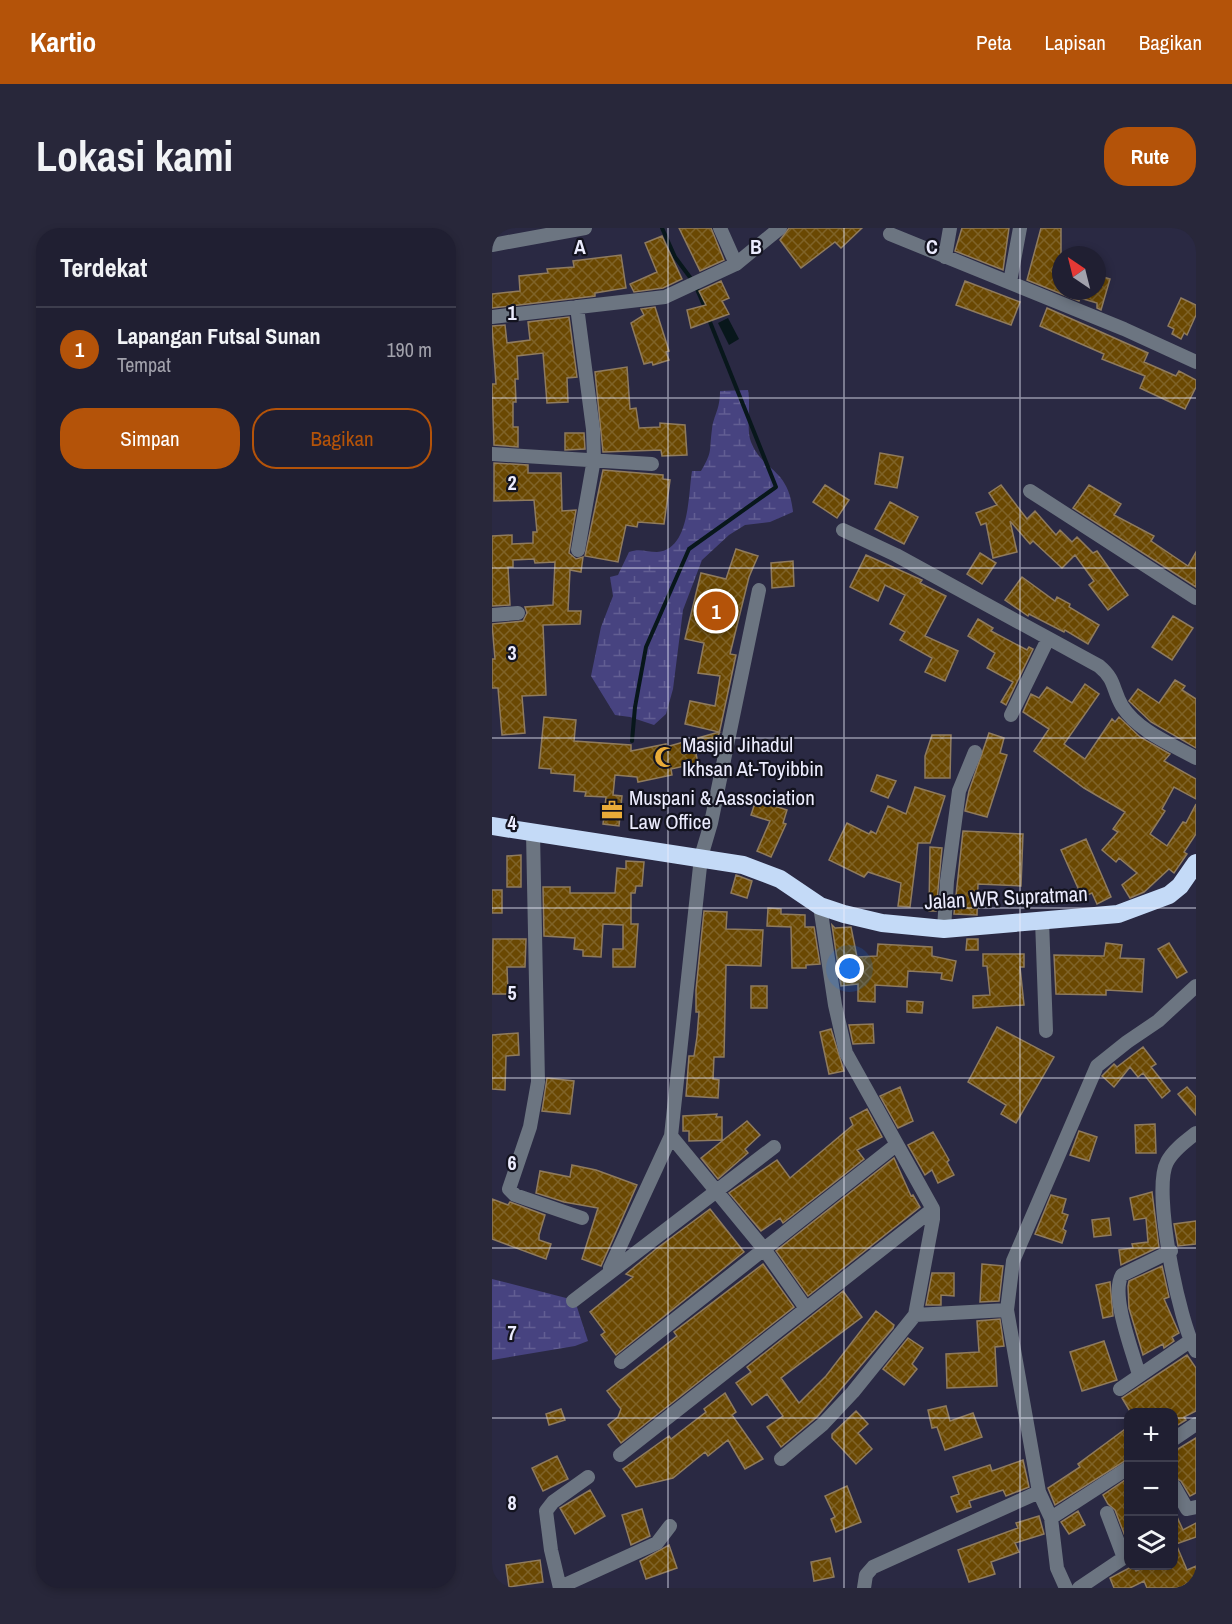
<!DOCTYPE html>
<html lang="id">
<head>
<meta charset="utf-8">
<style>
	:root { --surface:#201f32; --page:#28273a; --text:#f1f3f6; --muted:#a2a2ac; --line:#3d3d4d; --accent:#b45309 }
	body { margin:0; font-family:"Archivo Narrow",sans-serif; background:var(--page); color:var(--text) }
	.controls { position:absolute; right:18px; bottom:18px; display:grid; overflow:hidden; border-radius:12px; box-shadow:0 3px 9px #0003 }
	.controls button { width:54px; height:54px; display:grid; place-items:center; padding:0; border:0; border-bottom:2px solid var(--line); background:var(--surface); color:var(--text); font:30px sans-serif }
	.compass { position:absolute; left:560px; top:18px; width:54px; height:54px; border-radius:50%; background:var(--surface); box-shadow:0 3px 9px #0003; rotate:325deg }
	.you { position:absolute; left:358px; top:741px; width:21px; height:21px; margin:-15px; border:4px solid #fff; border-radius:50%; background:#1a73e8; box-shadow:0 0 0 9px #1a73e833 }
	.badge { display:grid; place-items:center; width:39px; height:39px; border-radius:50%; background:var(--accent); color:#fff; font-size:20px; font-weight:700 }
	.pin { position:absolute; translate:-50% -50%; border:3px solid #fff; box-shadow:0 2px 6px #0006 }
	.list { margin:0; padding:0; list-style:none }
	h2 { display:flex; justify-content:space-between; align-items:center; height:78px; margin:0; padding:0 24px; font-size:26px }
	h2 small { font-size:20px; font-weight:400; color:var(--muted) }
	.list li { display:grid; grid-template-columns:39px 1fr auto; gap:18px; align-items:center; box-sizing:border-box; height:84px; padding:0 24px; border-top:2px solid var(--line) }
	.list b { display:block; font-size:22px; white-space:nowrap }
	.list p { margin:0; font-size:20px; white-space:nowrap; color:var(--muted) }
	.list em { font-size:20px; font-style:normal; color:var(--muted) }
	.actions { display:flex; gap:12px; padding:18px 24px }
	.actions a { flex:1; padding:14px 0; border:2px solid var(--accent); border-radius:24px; text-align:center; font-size:21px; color:var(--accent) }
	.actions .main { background:var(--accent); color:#fff }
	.icon { flex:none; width:33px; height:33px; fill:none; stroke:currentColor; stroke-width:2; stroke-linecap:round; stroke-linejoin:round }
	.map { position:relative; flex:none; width:704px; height:1360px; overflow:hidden; border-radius:24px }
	header { display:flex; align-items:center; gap:36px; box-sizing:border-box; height:84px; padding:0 30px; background:var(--accent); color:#fff }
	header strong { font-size:28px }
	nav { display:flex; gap:33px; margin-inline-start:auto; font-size:21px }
	.intro { display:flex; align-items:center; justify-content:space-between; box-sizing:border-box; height:144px; padding:0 36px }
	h1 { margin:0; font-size:42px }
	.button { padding:15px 27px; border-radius:24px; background:var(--accent); color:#fff; font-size:21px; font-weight:700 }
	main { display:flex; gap:36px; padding:0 36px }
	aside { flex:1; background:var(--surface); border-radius:24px; box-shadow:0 3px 9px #0003 }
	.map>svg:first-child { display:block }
</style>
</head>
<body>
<header>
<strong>Kartio</strong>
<nav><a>Peta</a><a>Lapisan</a><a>Bagikan</a></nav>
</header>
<div class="intro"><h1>Lokasi kami</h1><a class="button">Rute</a></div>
<main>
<aside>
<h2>Terdekat<small></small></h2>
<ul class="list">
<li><span class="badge">1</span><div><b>Lapangan Futsal Sunan</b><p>Tempat</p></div><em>190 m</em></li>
</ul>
<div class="actions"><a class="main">Simpan</a><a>Bagikan</a></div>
</aside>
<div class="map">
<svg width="704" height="1360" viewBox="0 0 704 1360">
	<defs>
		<pattern id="wetland-marsh" width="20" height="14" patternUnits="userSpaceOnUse" patternTransform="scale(1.5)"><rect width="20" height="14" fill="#474380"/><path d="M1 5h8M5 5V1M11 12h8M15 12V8" fill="none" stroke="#625e93"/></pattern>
		<pattern id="building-cross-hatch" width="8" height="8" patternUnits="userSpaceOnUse" patternTransform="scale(1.5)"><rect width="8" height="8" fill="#6a4802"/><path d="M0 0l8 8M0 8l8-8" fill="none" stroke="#7f6328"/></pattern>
	</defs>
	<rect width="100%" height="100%" fill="#2a2943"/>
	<!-- wetland -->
	<path fill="url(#wetland-marsh)" d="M256,162c3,14 -2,40 3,52 12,30 38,26 42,70l-23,10 -25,3 -16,10 -27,25 -19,50 -10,79 -7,25 -12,11 -24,-8 -15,-2 -24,-39 10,-49 12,-31 -3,-19 8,-2 11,-23c11,-4 17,0 28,0 33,-2 31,-57 35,-81h9c12,-20 8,-20 11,-42 2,-15 8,-19 8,-38z
		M0,1051l78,20 7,8 11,34 -13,5 -83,14z"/>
	<!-- water -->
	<path fill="#08171b" d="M236,90l11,21 -10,6 -11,-22z"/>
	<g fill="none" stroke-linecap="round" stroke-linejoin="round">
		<!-- stream -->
		<path stroke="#08171b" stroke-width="4" d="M170,0l13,29 17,23
			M204,59l10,23
			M140,513l3,-34 11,-60 43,-98 87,-62 -68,-170"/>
	</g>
	<!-- building -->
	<path fill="url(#building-cross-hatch)" stroke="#8f7b5e" stroke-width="1.5" d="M187,0h32l13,32 -24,11z
		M297,0h73l-21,20 -6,-6 -34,26 -21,-28z
		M470,0h47l-6,42 -48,-19z
		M549,0h20v63h36v-16l13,4 -9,31 -4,-2v-5l-17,-5 -1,3 -52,-21z
		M170,8l20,43 -19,9 -29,4 -4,-8 27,-12 -12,-29z
		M129,27l5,33 -31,5v3l-103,12v-14l28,-3 -1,-15 29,-3 -1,-4 27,-2 -1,-6z
		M229,53l8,17 -7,3 7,13 -38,14 -4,-18 19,-5 -7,-14z
		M473,53l55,21 -9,23 -55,-20z
		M689,70l15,7v10l-9,20 -3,-2 -3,6 -9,-5 2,-5 -6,-3z
		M163,79l14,44 -3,1 3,8 -16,5 -1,-3 -8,2 -13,-41 13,-8 -3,-6z
		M555,80l101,45 -4,9 32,14 3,-5 17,9v7l-11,22 -45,-21 5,-12 -43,-17 2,-5 -64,-28z
		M77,89l8,60 -10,1 1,24 -21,1 -4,-50 -26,3 1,23h-3l1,23h-3v25h5v20l-24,-2 -2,-61h4l-4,-58 13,-1 2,18 23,-3 -2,-18z
		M135,139l3,42 6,-1 3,20 21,-1v-4l25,2 2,30 -25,1 -1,-6 -58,2 -8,-80z
		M73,205h19l1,16 -20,1z
		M388,225l23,4 -6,31 -22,-4z
		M2,235l34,2v8h33l1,38 14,-1 -7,43 7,6 7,-2 -2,15 -11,-2 -2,41h13l-1,13 -37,1 3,70 -24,1 3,37 -23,2 -4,-47h-6v-29h3l-3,-35 31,-3 4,-8 -2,-6 28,-2 2,-43 -20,1 -1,-4 -21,1v7h-5l2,38 -18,1v-70l20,-1v9l21,-1v-11h4l-3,-32 -40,1z
		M111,242l60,5v4l7,1 -6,44 -26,-2 -1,5 -11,-2 -8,37 -33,-6z
		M333,257l24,15 -12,18 -24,-16z
		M509,257l26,34 8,-8 21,24 4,-5 12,12 5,-5 16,16 4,-2 31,44 -20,15 -19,-25 5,-4 -19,-26 -13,13 -29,-27 -3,3 -20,-23 7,31 -24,6 -7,-35 -5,2 -5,-12 21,-8 -8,-12z
		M597,257l32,19 -7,11 40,21 -3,5 37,25 8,-14v35l-123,-79z
		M398,274l28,15 -14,27 -29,-15z
		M244,321l22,7 -9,21 -19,77 6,1 -20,93 -23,-8 5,23 -27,6 1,6 -34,7 -1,-5 -22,-2 -2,20 9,1 -3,30 -16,-2 3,-27 -21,-1 1,-4 -12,-1 1,-16 -24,-2v-4l-12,-1 5,-51 32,3 -2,21 57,4v6l35,-7v3l53,-15 -34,-8 5,-23 25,5 5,-30 -22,-3 6,-30 -19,-4 16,-66 25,6z
		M488,325l16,10 -14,21 -15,-10z
		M374,327l56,25 -2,3 26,13 -21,40 33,15 -13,30 -20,-9 7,-14 -32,-18 5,-8 -15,-8 15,-29 -20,-10 -7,16 -28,-14z
		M301,333l1,25 -22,2 -1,-25z
		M530,349l33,24 2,-4 13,7 -1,3 30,18 -11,19 -23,-14 -1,2 -35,-18 -1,2 -23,-16z
		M681,388l20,12 -21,32 -20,-13z
		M486,391l15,9 -2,3 36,19 2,-3 4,2 -27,56 -5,-3 12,-20 -26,-14 8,-15 -27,-17z
		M683,452l10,6 -3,4 14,9v49l-45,-26 -22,-21 9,-12 21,14z
		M593,456l14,10 -35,50 21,15 27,-40 3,3 4,-5 21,20 30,17 -6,7 32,18v20l-22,-12 -12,22 3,2 -15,23 17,12 16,-24 3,1 10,-19v30l-12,18 3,2 -13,19 -5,-4 -25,23 -14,6 -8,-13 15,-12 -18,-15 -3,4 -14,-12 16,-18 -5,-3 12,-17 -41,-24 -50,-37 15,-22 -26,-17 8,-18 8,4 8,-11 25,16z
		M497,505l15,5 -4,15 7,2 -20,62 -22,-6 4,-20z
		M440,507h19l-1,43h-25v-22z
		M385,547l19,6 -8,17 -17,-7z
		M423,559l30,9 -15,47h-12l-8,64 -12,-1 3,-23 -33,-11 -4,5 -35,-17 18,-37 22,11 2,-3 5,3 12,-28 18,8z
		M264,572l31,10 -4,13 3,1 -15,33 -14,-6 13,-30 -19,-6z
		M471,603l60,3 -2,52 -43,-2 -1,31 -23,-1z
		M594,611l25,58 -14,7 -5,-11 -10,4 -21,-47z
		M438,619l12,1 -6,63h-7z
		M29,627v32h-14v-31z
		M134,633l18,1 -2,24h-6l-1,7h-4v31h7l-3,43h-22v-18h10v-24l-20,-1 -2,33 -18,-1v-6l-9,-1 1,-11 -31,-2 -1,-49h27v6h45l2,-25 9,1z
		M244,647l16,6 -5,17 -16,-5z
		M0,662h10v23h-10z
		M276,680l13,1v5l24,1v12h9l6,37 -14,1v3h-14l-1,-41 -24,-1z
		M212,683l23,1 -1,17 37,1 -2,36 -35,-1 -2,92h-10l-1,22 6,1 -1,18 -32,-2 3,-40h5l3,-19 2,-25h-3v-22z
		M340,697l3,3 16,-1 6,30 20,-1 1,-12 54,3v9l24,5 -4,20 -11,-2 1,-6 -34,-2 -1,16 -32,-2v17l-17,-1v-17l-17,2z
		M1,711h33l-1,28h-18l1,27h-16z
		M475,711h11v11h-12z
		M614,715l16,2 -2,13 24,1 -2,33 -36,-2v5l-50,-1 -2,-39 50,1z
		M677,715l18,29 -10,6 -19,-29z
		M491,726h41v13h-4l4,38 -51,3v-12l17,-1 -3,-29h-4z
		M259,758h16v22h-16z
		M415,773l16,1 -1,11 -15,-1z
		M381,796l1,19 -21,1 -4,-19z
		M505,799l57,30 -38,66 -15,-9 5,-9 -38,-23z
		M339,801l13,42 -15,3 -9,-42z
		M26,805l1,22 -13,1 -1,34 -13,-1v-54z
		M651,819l13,17 -5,3 19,24 -8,7 -19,-25 -5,4 -8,-10 -16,20 -12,-11 12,-12 3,3z
		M55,850l27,3 -4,33 -28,-3z
		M408,859l13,34 -15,7 -18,-32z
		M695,859l9,10v18l-18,-21z
		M375,881l15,28 -25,13 7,9 -81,64 -3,-5 -19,13 -32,-38 48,-33 13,18 63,-53 -3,-7z
		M225,886l-1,3h6v23l-33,1v-10h-6v-15z
		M255,893l13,14 -15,14 3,4 -30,26 -17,-21z
		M663,896l1,29h-20l-1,-28z
		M587,903l18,6 -8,24 -19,-6z
		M441,904l16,28 -2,2 7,13 -16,8 -6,-13 -7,5 -17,-30z
		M402,930l17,38 2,-1 7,12 -112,89 -32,-45z
		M80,937l24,5 41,15 -36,81 -19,-7 16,-51 -34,-6 -28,-9 4,-22 30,6z
		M660,964l7,55 -38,18 -2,-15 14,-2 -1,-4 16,-2 -2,-24 -12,2 -4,-22z
		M559,967l15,4 -4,14 6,2 -5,14 3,2 -4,12 -27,-9z
		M0,971l16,6 2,-3 35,13 -6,20v5l12,4 -5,15 -54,-20z
		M218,981l34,43 -128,103 -15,-20 4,-3 -15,-20 43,-35 -7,-3 30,-25z
		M617,990l2,17 -17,2 -2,-17z
		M704,993v23l-18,2 -4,-22z
		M271,1036l31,43 -173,136 -13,-18 10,-8 3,-8 -14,-18 70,-55 -3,-4z
		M490,1036l21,2 -4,35 -19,1z
		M670,1038l7,31 -5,2 15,34 -7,4 2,4 -10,7 -1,-4 -20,11 -14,-47 -1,-22 1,-5z
		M440,1045h22v23l-13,-1v10h-15z
		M618,1054l3,34 -10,2 -7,-33z
		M351,1063l19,26 -81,61 18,25 27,-27 50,-65 18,14 -1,3 -76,89 -36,30 -14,-20 16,-11 -16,-22 -15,11 -16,-22 15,-11 -4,-5z
		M508,1091l4,27 -9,1 2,39 -50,2 -1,-34 33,-2 -2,-31z
		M416,1110l15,10 -11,16 5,5 -13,16 -21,-16z
		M612,1113l13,39 -35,11 -12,-39z
		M695,1127l9,13v43l-12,6 2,3 -13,8v-15h-42l-9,-15z
		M233,1165l11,19 -4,3 31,44 -18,10 -17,-29 -20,16 -3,-4 -32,26 -37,9 -13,-18 46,-33 2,3 35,-27 -2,-3z
		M454,1178l4,15 23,-8 9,24 -37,13 -8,-23 -5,1 -4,-18z
		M69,1181l4,11 -16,5 -3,-11z
		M364,1183l12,13 -10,9 14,16 -16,15 -24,-26v-4z
		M636,1199v32l-73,46 -7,-17 32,-21 -2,-3z
		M704,1210v55l-6,3 -9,-15 -8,-4v-25z
		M65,1228l11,23 -25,12 -11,-23z
		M531,1232l6,27 -23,9 -3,-6 -34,11 2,6 -14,5 -6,-15 8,-3 -6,-17 37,-12 2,6z
		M636,1250v66l-13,-34 -7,-6 -5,-9z
		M355,1258l14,36 -25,10 -5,-13 4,-2 -10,-21z
		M98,1262l15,26 -30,18 -15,-26z
		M681,1280l10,22 13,-7v14l-20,7 11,26 9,-4v12l-16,10h-33l-3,-7 -14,7h-16l-4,-10 23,-12 3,5 11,-5h26z
		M150,1281l8,27 -19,9 -9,-30z
		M586,1283l7,14 -16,9 -8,-12z
		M547,1288l5,18 -29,9 4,9 -28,10 4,12 -26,8 -11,-32 60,-22 -2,-5z
		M177,1317l8,23 -31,11 -6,-18z
		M338,1330l4,19 -20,4 -3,-19z
		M48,1332l3,22 -34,5 -3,-22z"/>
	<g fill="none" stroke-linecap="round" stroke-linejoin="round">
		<!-- minor -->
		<path stroke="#6c7581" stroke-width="14" d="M228,0l16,36
			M398,6l234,95 72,33
			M0,17l93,-17
			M453,29l5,-29
			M518,54l10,-54
			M85,79l16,122 1,30 -16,91
			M0,89l173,-20 71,-33 44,-36
			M0,226l160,10
			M538,263l166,107
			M351,302l53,25 203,111c17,14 13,23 23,40 16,25 49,38 74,52
			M267,362l-48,233 -10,34 -30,279 93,113 41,58
			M0,387l26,-2
			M519,487l37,-76
			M41,605l5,249 -8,45 -21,62 6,6 67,23
			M550,692l4,111
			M452,701l3,-48 12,-90 16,-39
			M704,905c-10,8 -23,17 -29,29 -15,28 12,161 29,189
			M118,1040l61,-132
			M81,1073l201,-154
			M423,1087l92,-5
			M129,1134l275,-217
			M647,1147c-6,-23 -29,-80 -17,-100l49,-24
			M628,1161l70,-48
			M682,1211l22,-15
			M128,1227l313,-246
			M289,1231l42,-35 30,-32 62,-77 18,-96v-10l-87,-156 -11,-48 -15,-99
			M682,1258l13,23 9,-2
			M615,1285l17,45
			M559,1290l77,-50
			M68,1359l97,-44 13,-17
			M68,1360l-9,-38 -5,-39 7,-9 35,-25
			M372,1360l2,-13 7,-8 166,-75
			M574,1360l-9,-20 -6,-50 -12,-26 -32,-182 6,-49 84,-195 30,-24 31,-21 38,-35
			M587,1360l49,-33"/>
		<!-- highway -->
		<path stroke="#c4daf7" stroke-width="18" d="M0,598l251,39 37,14 40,27 24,8 38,9 62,6 174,-15 51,-19 11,-9 16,-23"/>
	</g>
	<!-- grid -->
	<path fill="none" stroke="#ececfe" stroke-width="1.5" stroke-opacity="0.55" d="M176,0v1360M352,0v1360M528,0v1360M0,170h704M0,340h704M0,510h704M0,680h704M0,850h704M0,1020h704M0,1190h636M682,1190h22"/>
	<!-- icons -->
	<defs>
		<symbol id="mosque-bare" viewBox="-9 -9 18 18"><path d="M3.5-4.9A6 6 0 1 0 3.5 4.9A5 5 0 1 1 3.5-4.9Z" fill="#e9ab38" stroke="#13131f" stroke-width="2.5" paint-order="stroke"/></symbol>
		<symbol id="office-bare" viewBox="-9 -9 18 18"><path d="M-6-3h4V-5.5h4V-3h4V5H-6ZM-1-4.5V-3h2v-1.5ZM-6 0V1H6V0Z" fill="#e9ab38" stroke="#13131f" stroke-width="2.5" paint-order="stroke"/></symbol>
	</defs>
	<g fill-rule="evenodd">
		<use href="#mosque-bare" x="158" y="514" width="30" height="30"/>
		<use href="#office-bare" x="105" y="567" width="30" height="30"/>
	</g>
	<g text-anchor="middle" stroke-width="4.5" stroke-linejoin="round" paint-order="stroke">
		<!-- poi labels -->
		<g font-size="21" fill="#ececfe" stroke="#13131f" text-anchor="start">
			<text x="190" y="524">Masjid Jihadul<tspan x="190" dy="24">Ikhsan At-Toyibbin</tspan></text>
			<text x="137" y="577">Muspani &amp; Aassociation<tspan x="137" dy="24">Law Office</tspan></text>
		</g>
		<!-- street labels -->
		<g font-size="21" fill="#ececfe" stroke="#13131f">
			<text transform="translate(514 670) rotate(-3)" y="7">Jalan WR Supratman</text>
		</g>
	</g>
	<g font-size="20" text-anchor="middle" font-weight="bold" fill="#ececfe" stroke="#13131f" stroke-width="4.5" stroke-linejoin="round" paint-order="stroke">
		<text x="88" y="26">A</text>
		<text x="264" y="26">B</text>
		<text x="440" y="26">C</text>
		<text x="20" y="92">1</text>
		<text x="20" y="262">2</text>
		<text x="20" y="432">3</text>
		<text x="20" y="602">4</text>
		<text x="20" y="772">5</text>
		<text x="20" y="942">6</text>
		<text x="20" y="1112">7</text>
		<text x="20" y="1282">8</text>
	</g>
</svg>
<div class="controls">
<button>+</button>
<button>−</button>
<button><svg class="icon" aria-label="layers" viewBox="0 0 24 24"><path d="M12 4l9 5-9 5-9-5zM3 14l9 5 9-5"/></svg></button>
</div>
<svg class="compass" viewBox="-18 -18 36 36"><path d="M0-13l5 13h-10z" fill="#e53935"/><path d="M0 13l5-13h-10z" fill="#a2a2ac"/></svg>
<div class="you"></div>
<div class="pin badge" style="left:224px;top:383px">1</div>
</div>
</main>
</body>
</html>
